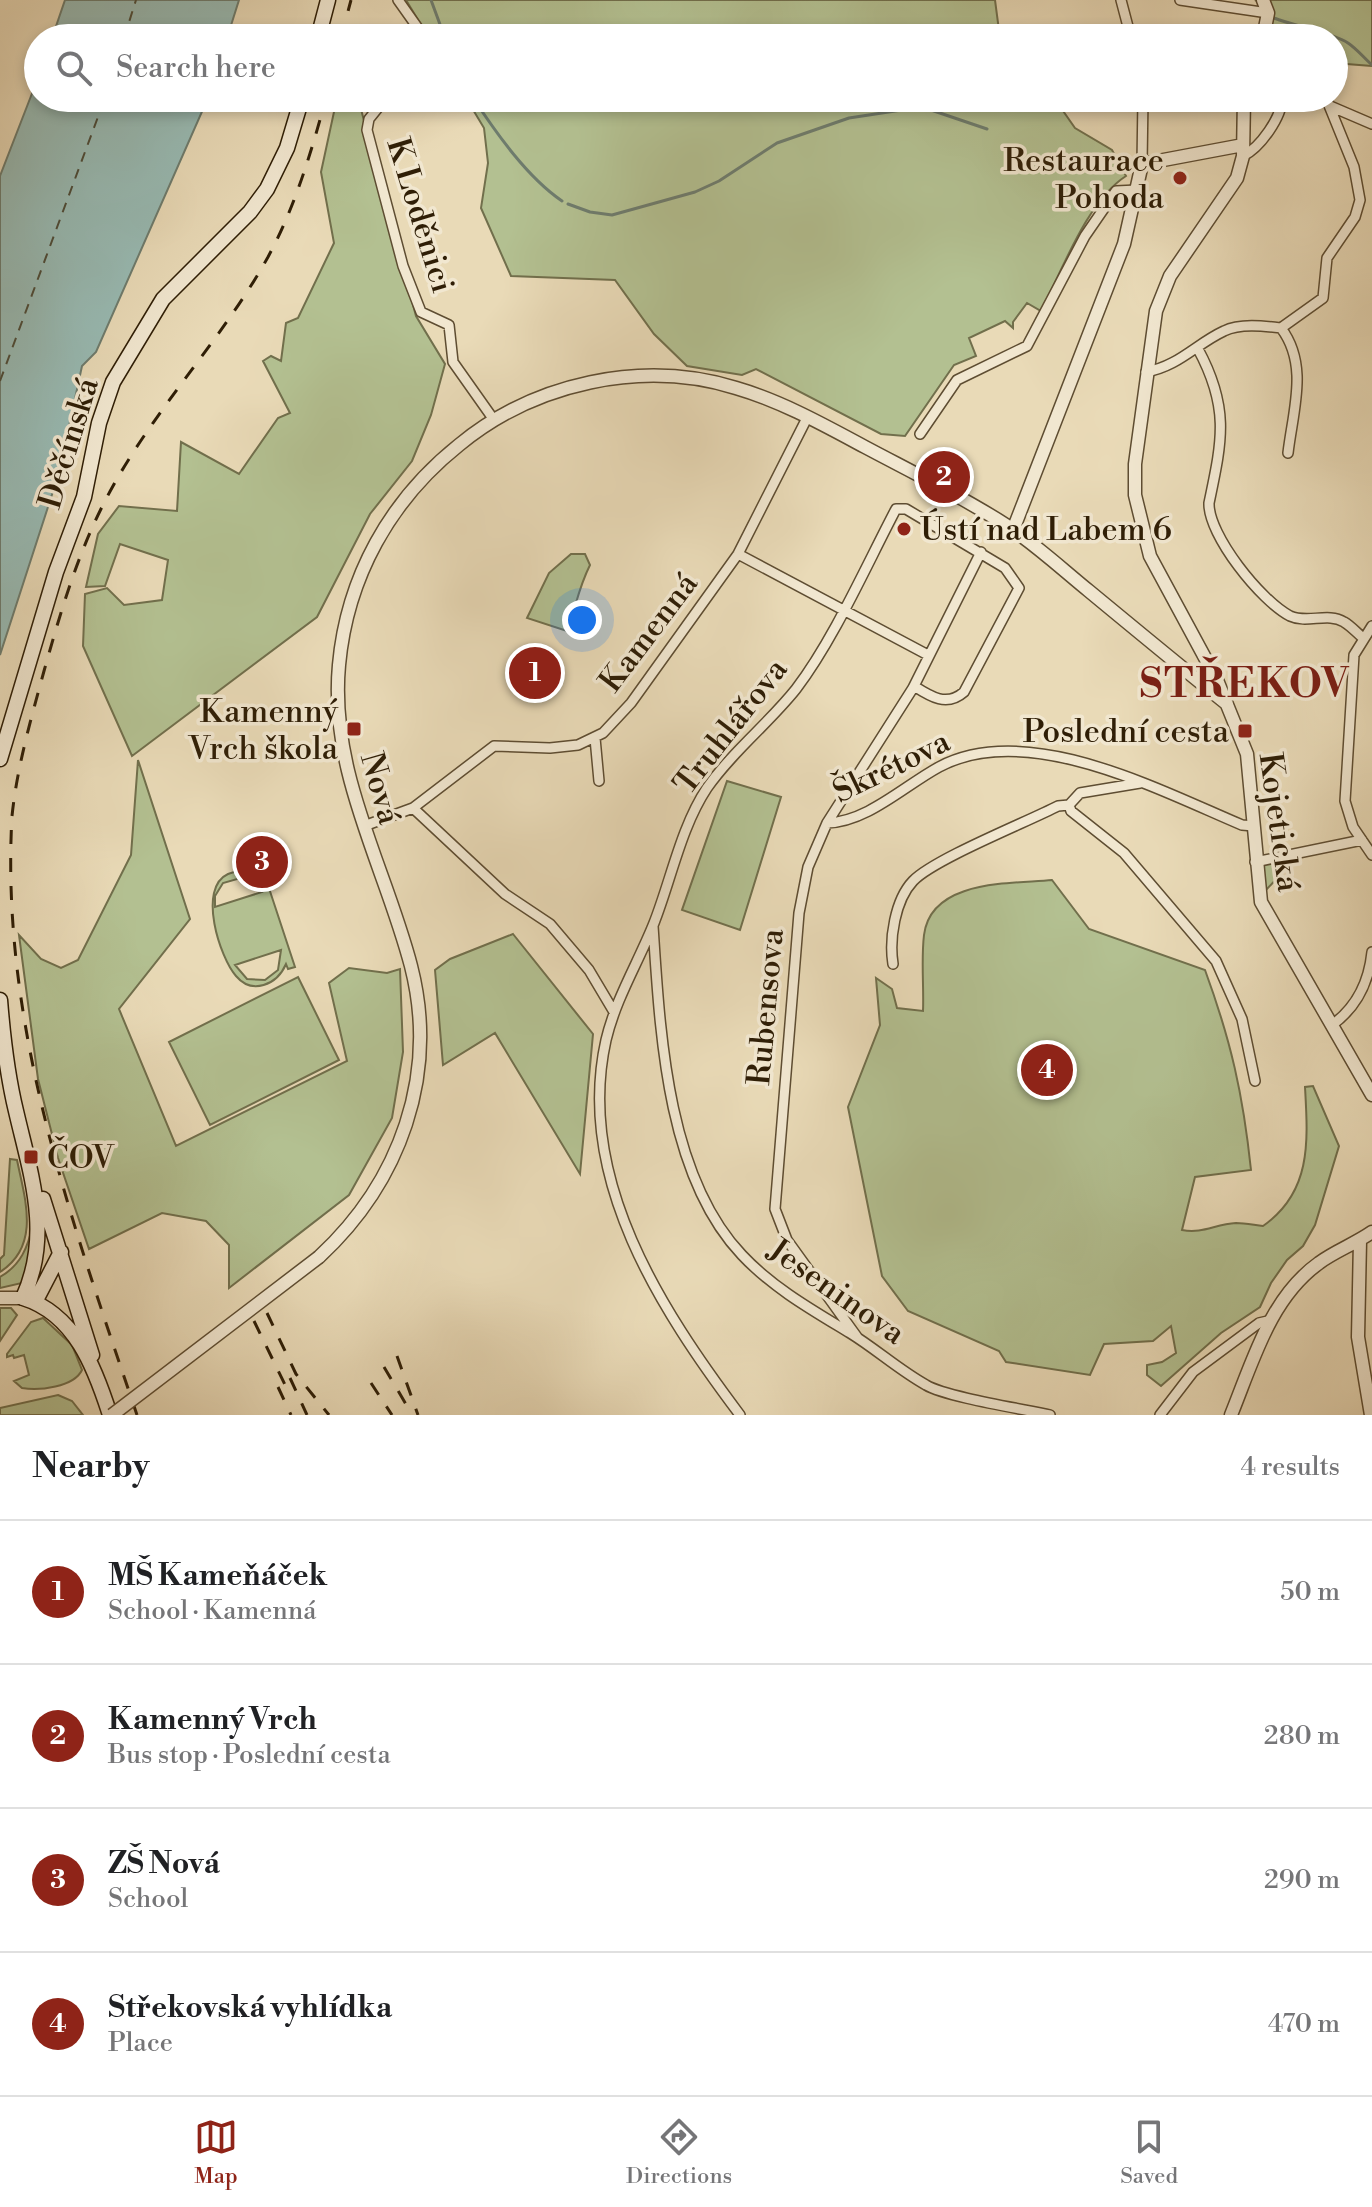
<!DOCTYPE html>
<html lang="en">
<head>
<meta charset="utf-8">
<style>
	:root { --surface:#fff; --page:#f6f6f6; --text:#202124; --muted:#757577; --line:#e0e0e0; --accent:#8f2418 }
	body { margin:0; font-family:"Libre Bodoni",serif; background:var(--page); color:var(--text) }
	.you { position:absolute; left:582px; top:620px; width:28px; height:28px; margin:-20px; border:6px solid #fff; border-radius:50%; background:#1a73e8; box-shadow:0 0 0 12px #1a73e833 }
	.badge { display:grid; place-items:center; width:52px; height:52px; border-radius:50%; background:var(--accent); color:#fff; font-size:26px; font-weight:700 }
	.pin { position:absolute; translate:-50% -50%; border:4px solid #fff; box-shadow:0 2px 8px #0006 }
	.list { margin:0; padding:0; list-style:none }
	h2 { display:flex; justify-content:space-between; align-items:center; height:104px; margin:0; padding:0 32px; font-size:34px }
	h2 small { font-size:26px; font-weight:400; color:var(--muted) }
	.list li { display:grid; grid-template-columns:52px 1fr auto; gap:24px; align-items:center; box-sizing:border-box; height:144px; padding:0 32px; border-top:2px solid var(--line) }
	.list b { display:block; font-size:30px; white-space:nowrap }
	.list p { margin:0; font-size:26px; white-space:nowrap; color:var(--muted) }
	.list em { font-size:26px; font-style:normal; color:var(--muted) }
	.icon { flex:none; width:44px; height:44px; fill:none; stroke:currentColor; stroke-width:2; stroke-linecap:round; stroke-linejoin:round }
	.map { position:relative; flex:none; width:1372px; height:1415px; overflow:hidden }
	.search { position:absolute; background:var(--surface); box-shadow:0 4px 12px #0003; left:24px; right:24px; top:24px; height:88px; display:flex; align-items:center; gap:20px; box-sizing:border-box; padding:0 28px; border-radius:44px; color:var(--muted); font-size:30px }
	.sheet { height:680px; background:var(--surface) }
	nav { display:flex; justify-content:space-around; align-items:center; box-sizing:border-box; height:112px; border-top:2px solid var(--line); background:var(--surface); font-size:22px; color:var(--muted) }
	nav a { display:grid; justify-items:center; gap:4px }
	nav .on { color:var(--accent) }
	.map>svg:first-child { display:block }
</style>
</head>
<body>
<div class="map">
<svg width="1372" height="1415" viewBox="0 0 1372 1415">
	<rect width="100%" height="100%" fill="#e9dab7"/>
	<filter id="stains"><feTurbulence type="fractalNoise" baseFrequency=".0025" numOctaves="4"/><feColorMatrix values="0 0 0 0 .2 0 0 0 0 .09 0 0 0 0 .02 0 0 0 .5 -.17"/></filter>
	<radialGradient id="worn" r=".72"><stop offset=".6" stop-color="#630" stop-opacity="0"/><stop offset="1" stop-color="#630" stop-opacity=".3"/></radialGradient>
	<!-- green -->
	<path fill="#b3c091" stroke="#716f4c" stroke-width="2" fill-rule="evenodd" d="M406,0h589l5,38h-571z
		M1255,0h117v66l-38,-3v-25h-65l1,-31z
		M337,98h21l58,218 29,48 -14,51 -19,46 -42,53 -53,103 -185,139 -49,-110 2,-52 22,-6 17,17 38,-5 6,-40 -48,-16 -15,42 -19,1 12,-53 21,-28 58,5 4,-69 58,32 39,-56 12,-5 -27,-52 8,-5 10,5 5,-38 12,-5 36,-75 -13,-71z
		M466,98h588l21,30 37,22 14,26c-39,25 -64,95 -85,135l-14,-8 -14,19v6l-8,-7 -36,17 7,18 -22,9 -49,71 -24,-2 -125,-65 -14,6 -55,-9 -33,-32 -39,-54 -104,-4 -30,-68 7,-45 -4,-35z
		M571,554h14l5,11c-12,24 -14,42 -23,66l-40,-13 22,-45z
		M138,760l52,159 -71,90 57,137 171,-85 -18,-78 20,-15 38,5 13,-4 3,83 -11,66 -43,77 -120,93v-43l-23,-24 -44,-8 -73,36 -31,-91 -20,-79 -19,-144 22,24 20,9 17,-8 53,-105z
		M727,781l54,16 -41,133 -58,-20z
		M1282,858l2,13 -20,21 -5,-29z
		M263,870l32,97 -7,2 -2,-5c-9,21 -34,31 -50,12 -16,-18 -39,-88 -8,-102 10,-4 20,-2 29,4l-1,-6zM244,877l11,5 7,10 -47,15v-11l8,-13zM281,950l-3,20 -13,10 -18,-1 -12,-14z
		M1052,880l37,49 116,41c26,71 38,124 46,200l-56,7 -13,53c21,4 33,-6 54,-7 9,0 18,2 27,3 49,-34 45,-85 42,-139l8,-1 26,60 -24,79 -12,21 -16,14 -16,23 -11,24 -39,26 -60,53 -14,-11v-10l15,-3 14,-9 -5,-27 -18,15 -49,3 -14,31 -84,-13 -7,-11 -91,-40 -26,-35 -34,-169 32,-82 -4,-47 16,11 5,19 26,3c1,-25 -2,-51 1,-76 7,-56 87,-51 128,-55z
		M513,934l80,100 -13,140 -85,-141 -52,32 -8,-95 15,-11z
		M298,977l41,83 -129,65 -41,-83z
		M10,1159l7,1c8,39 24,86 -17,112v-13l4,-4z
		M33,1224l3,7 -14,52 -22,5v-11c21,-12 28,-30 33,-53z
		M0,1308h11l6,7 -17,26z
		M43,1318l29,27 10,25c-8,17 -43,21 -60,18l-8,-7 15,-6 -5,-20 -10,3 -1,-3 -6,2v-3l24,-32z
		M58,1395l14,6 11,14h-83v-7z"/>
	<!-- water -->
	<path fill="#98bab3" stroke="#6e7c6e" stroke-width="2" d="M65,0h174l-12,38h-175z
		M38,78v20h170l-112,254 -14,14 -23,107 -59,182v-479z"/>
	<g fill="none" stroke-linecap="round" stroke-linejoin="round">
		<!-- stream -->
		<path stroke="#6e7c6e" stroke-width="3" d="M431,0l14,38
			M1274,18c20,8 60,15 74,25 9,6 16,15 24,22
			M473,98c24,36 54,79 89,103
			M568,204l22,8 22,3 83,-23 24,-11 58,-38 72,-25 66,-10 16,2 56,19"/>
		<!-- ferry -->
		<path stroke="#4e4d3a" stroke-width="2" stroke-dasharray="10 8" stroke-linecap="butt" d="M124,38l12,-38
			M0,381l105,-283"/>
		<defs>
			<path id="minor" d="M398,0l22,31 -1,7
				M1121,0l10,38
				M1180,0l88,13
				M386,98l-17,21 -2,11 36,136 18,46 28,13 4,37 41,58
				M1330,106l42,18
				M1243,156c17,-8 39,-39 39,-58
				M1142,164l1,-66
				M1281,328l42,-30 4,-40 28,-41 5,-17 -6,-33 -28,-69
				M1281,328c28,37 12,82 7,125
				M1198,349c32,59 24,92 11,154 -1,32 52,98 81,113 17,8 38,-4 54,6 7,4 13,11 19,16
				M1146,372c33,-6 50,-28 78,-41 16,-8 40,-5 57,-3
				M920,434l37,-54 70,-34 58,-110 31,-45 21,-1
				M738,554l190,101
				M1372,626l-18,29 -9,146 8,26 19,28
				M595,738l4,43
				M1140,783l-60,10 -11,12 2,6 53,42 92,108 26,58 13,62
				M413,808l92,86 45,30 39,46 25,42
				M827,823c40,-1 77,-37 112,-56 88,-47 220,23 303,58l12,1
				M364,826l49,-18 81,-62 56,2 28,-3 25,-12 28,-30 107,-149 69,-136
				M1255,862l107,-22
				M653,926c7,104 13,249 89,329 31,33 70,55 108,78 26,16 49,37 76,52 20,12 97,24 124,30
				M893,964c-4,-25 2,-64 20,-83 21,-22 114,-59 145,-75l11,-1
				M1332,1025c25,-18 37,-44 40,-73
				M857,1337l-70,-97 -12,-31 24,-296 9,-46 19,-44 86,-135 68,-136
				M740,1415c-79,-105 -165,-237 -134,-375 10,-42 32,-77 48,-117 17,-43 27,-96 53,-135 25,-36 62,-65 89,-99 38,-50 70,-123 100,-180h10l99,59 14,20 -55,104c-17,15 -33,5 -50,-6
				M1160,1415l33,-43 66,-49 13,-3"/>
			<path id="tertiary" d="M1263,0l5,13 -5,25
				M1244,98l-1,58 -6,22 -67,98 -14,35 -21,153v31l15,61 67,124 30,74 14,148 111,193
				M1013,530l111,-286 18,-80 101,-19
				M1360,1241l-2,96 13,78
				M319,1257c81,-75 120,-182 92,-291 -26,-100 -82,-194 -72,-301 8,-88 51,-165 120,-220 75,-62 183,-86 277,-57 45,13 88,37 129,59 47,25 96,49 141,78 29,19 56,44 83,66 46,38 92,76 138,113
				M0,1298h23
				M1231,1415c22,-54 39,-117 88,-152 16,-12 36,-19 53,-31"/>
			<path id="secondary" d="M318,38l10,-38
				M0,759l56,-187 28,-75 15,-74 14,-41 50,-83 87,-87 17,-23 20,-41 15,-50
				M0,1000c3,38 7,74 16,111 15,65 36,123 7,187 52,16 72,70 87,117
				M43,1199l49,156
				M35,1302l26,-50"/>
		</defs>
		<!-- minor casing -->
		<use href="#minor" stroke="#5e4d32" stroke-width="12"/>
		<!-- tertiary casing -->
		<use href="#tertiary" stroke="#5e4d32" stroke-width="15"/>
		<!-- secondary casing -->
		<use href="#secondary" stroke="#2f1e06" stroke-width="17"/>
		<!-- minor -->
		<use href="#minor" stroke="#f1e7d0" stroke-width="9"/>
		<!-- tertiary -->
		<use href="#tertiary" stroke="#f1e7d0" stroke-width="12"/>
		<!-- secondary -->
		<use href="#secondary" stroke="#f1e7d0" stroke-width="14"/>
		<!-- rail -->
		<path stroke="#2f1e06" stroke-width="3" stroke-dasharray="14 14" stroke-linecap="butt" d="M341,38l10,-38
			M267,1313l29,61 33,41
			M254,1321l35,72
			M397,1356l21,59
			M384,1367l26,44
			M290,1378l17,37
			M371,1383l21,32
			M278,1387l13,28
			M137,1415c-65,-193 -137,-390 -125,-599 5,-49 19,-97 32,-145 18,-64 36,-126 69,-185 45,-81 110,-148 155,-229 27,-50 43,-104 58,-159"/>
		<defs>
			<path id="tertiary-bridge" d="M112,1415l207,-158"/>
		</defs>
		<!-- tertiary-bridge casing -->
		<use href="#tertiary-bridge" stroke="#5e4d32" stroke-width="15" stroke-linecap="butt"/>
		<!-- tertiary-bridge -->
		<use href="#tertiary-bridge" stroke="#f1e7d0" stroke-width="12"/>
	</g>
	<!-- markers -->
	<g fill="#8f2418" stroke="#f1e7d0" stroke-width="3">
		<circle cx="1180" cy="178" r="8"/>
		<circle cx="904" cy="529" r="8"/>
		<rect x="346" y="721" width="16" height="16" rx="4"/>
		<rect x="1237" y="723" width="16" height="16" rx="4"/>
		<rect x="23" y="1149" width="16" height="16" rx="4"/>
	</g>
	<g text-anchor="middle" stroke-width="7" stroke-linejoin="round" paint-order="stroke">
		<!-- poi labels -->
		<g font-size="32" fill="#2f1e06" stroke="#f1e7d0" text-anchor="end">
			<text x="1164" y="171">Restaurace<tspan x="1164" dy="37">Pohoda</tspan></text>
			<text x="920" y="540" text-anchor="start">Ústí nad Labem 6</text>
			<text x="338" y="722">Kamenný<tspan x="338" dy="37">Vrch škola</tspan></text>
			<text x="1229" y="742">Poslední cesta</text>
			<text x="47" y="1168" text-anchor="start">ČOV</text>
		</g>
		<!-- street labels -->
		<g font-size="32" fill="#2f1e06" stroke="#f1e7d0">
			<text transform="translate(421 215) rotate(73)" y="11">K Loděnici</text>
			<text transform="translate(68 443) rotate(-73)" y="11">Děčínská</text>
			<text transform="translate(648 632) rotate(-53)" y="11">Kamenná</text>
			<text transform="translate(730 726) rotate(-52)" y="11">Truhlářova</text>
			<text transform="translate(891 766) rotate(-26)" y="11">Škrétova</text>
			<text transform="translate(381 788) rotate(74)" y="11">Nová</text>
			<text transform="translate(1280 822) rotate(82)" y="11">Kojetická</text>
			<text transform="translate(765 1007) rotate(-85)" y="11">Rubensova</text>
			<text transform="translate(837 1291) rotate(35)" y="11">Jeseninova</text>
		</g>
		<!-- district labels -->
		<g font-size="40" font-weight="bold" letter-spacing="2" fill="#7a1f14" stroke="#f1e7d0">
			<text x="1245" y="697">STŘEKOV</text>
		</g>
	</g>
	<rect width="100%" height="100%" filter="url(#stains)"/>
	<rect width="100%" height="100%" fill="url(#worn)"/>
</svg>
<div class="you"></div>
<div class="pin badge" style="left:535px;top:673px">1</div>
<div class="pin badge" style="left:944px;top:477px">2</div>
<div class="pin badge" style="left:262px;top:862px">3</div>
<div class="pin badge" style="left:1047px;top:1070px">4</div>
<div class="search"><svg class="icon" aria-label="search" viewBox="0 0 24 24"><circle cx="10" cy="10" r="6"/><path d="M15 15l6 6"/></svg>Search here</div>
</div>
<section class="sheet">
<h2>Nearby<small>4 results</small></h2>
<ul class="list">
<li><span class="badge">1</span><div><b>MŠ Kameňáček</b><p>School · Kamenná</p></div><em>50 m</em></li>
<li><span class="badge">2</span><div><b>Kamenný Vrch</b><p>Bus stop · Poslední cesta</p></div><em>280 m</em></li>
<li><span class="badge">3</span><div><b>ZŠ Nová</b><p>School</p></div><em>290 m</em></li>
<li><span class="badge">4</span><div><b>Střekovská vyhlídka</b><p>Place</p></div><em>470 m</em></li>
</ul>
</section>
<nav>
<a class="on"><svg class="icon" aria-label="map" viewBox="0 0 24 24"><path d="M3 6l6-2 6 2 6-2v14l-6 2-6-2-6 2zM9 4v14M15 6v14"/></svg>Map</a>
<a><svg class="icon" aria-label="directions" viewBox="0 0 24 24"><path d="M12 3l9 9-9 9-9-9zM9 14v-3h6M13 9l2 2-2 2"/></svg>Directions</a>
<a><svg class="icon" aria-label="saved" viewBox="0 0 24 24"><path d="M7 4h10v16l-5-4-5 4z"/></svg>Saved</a>
</nav>
</body>
</html>
